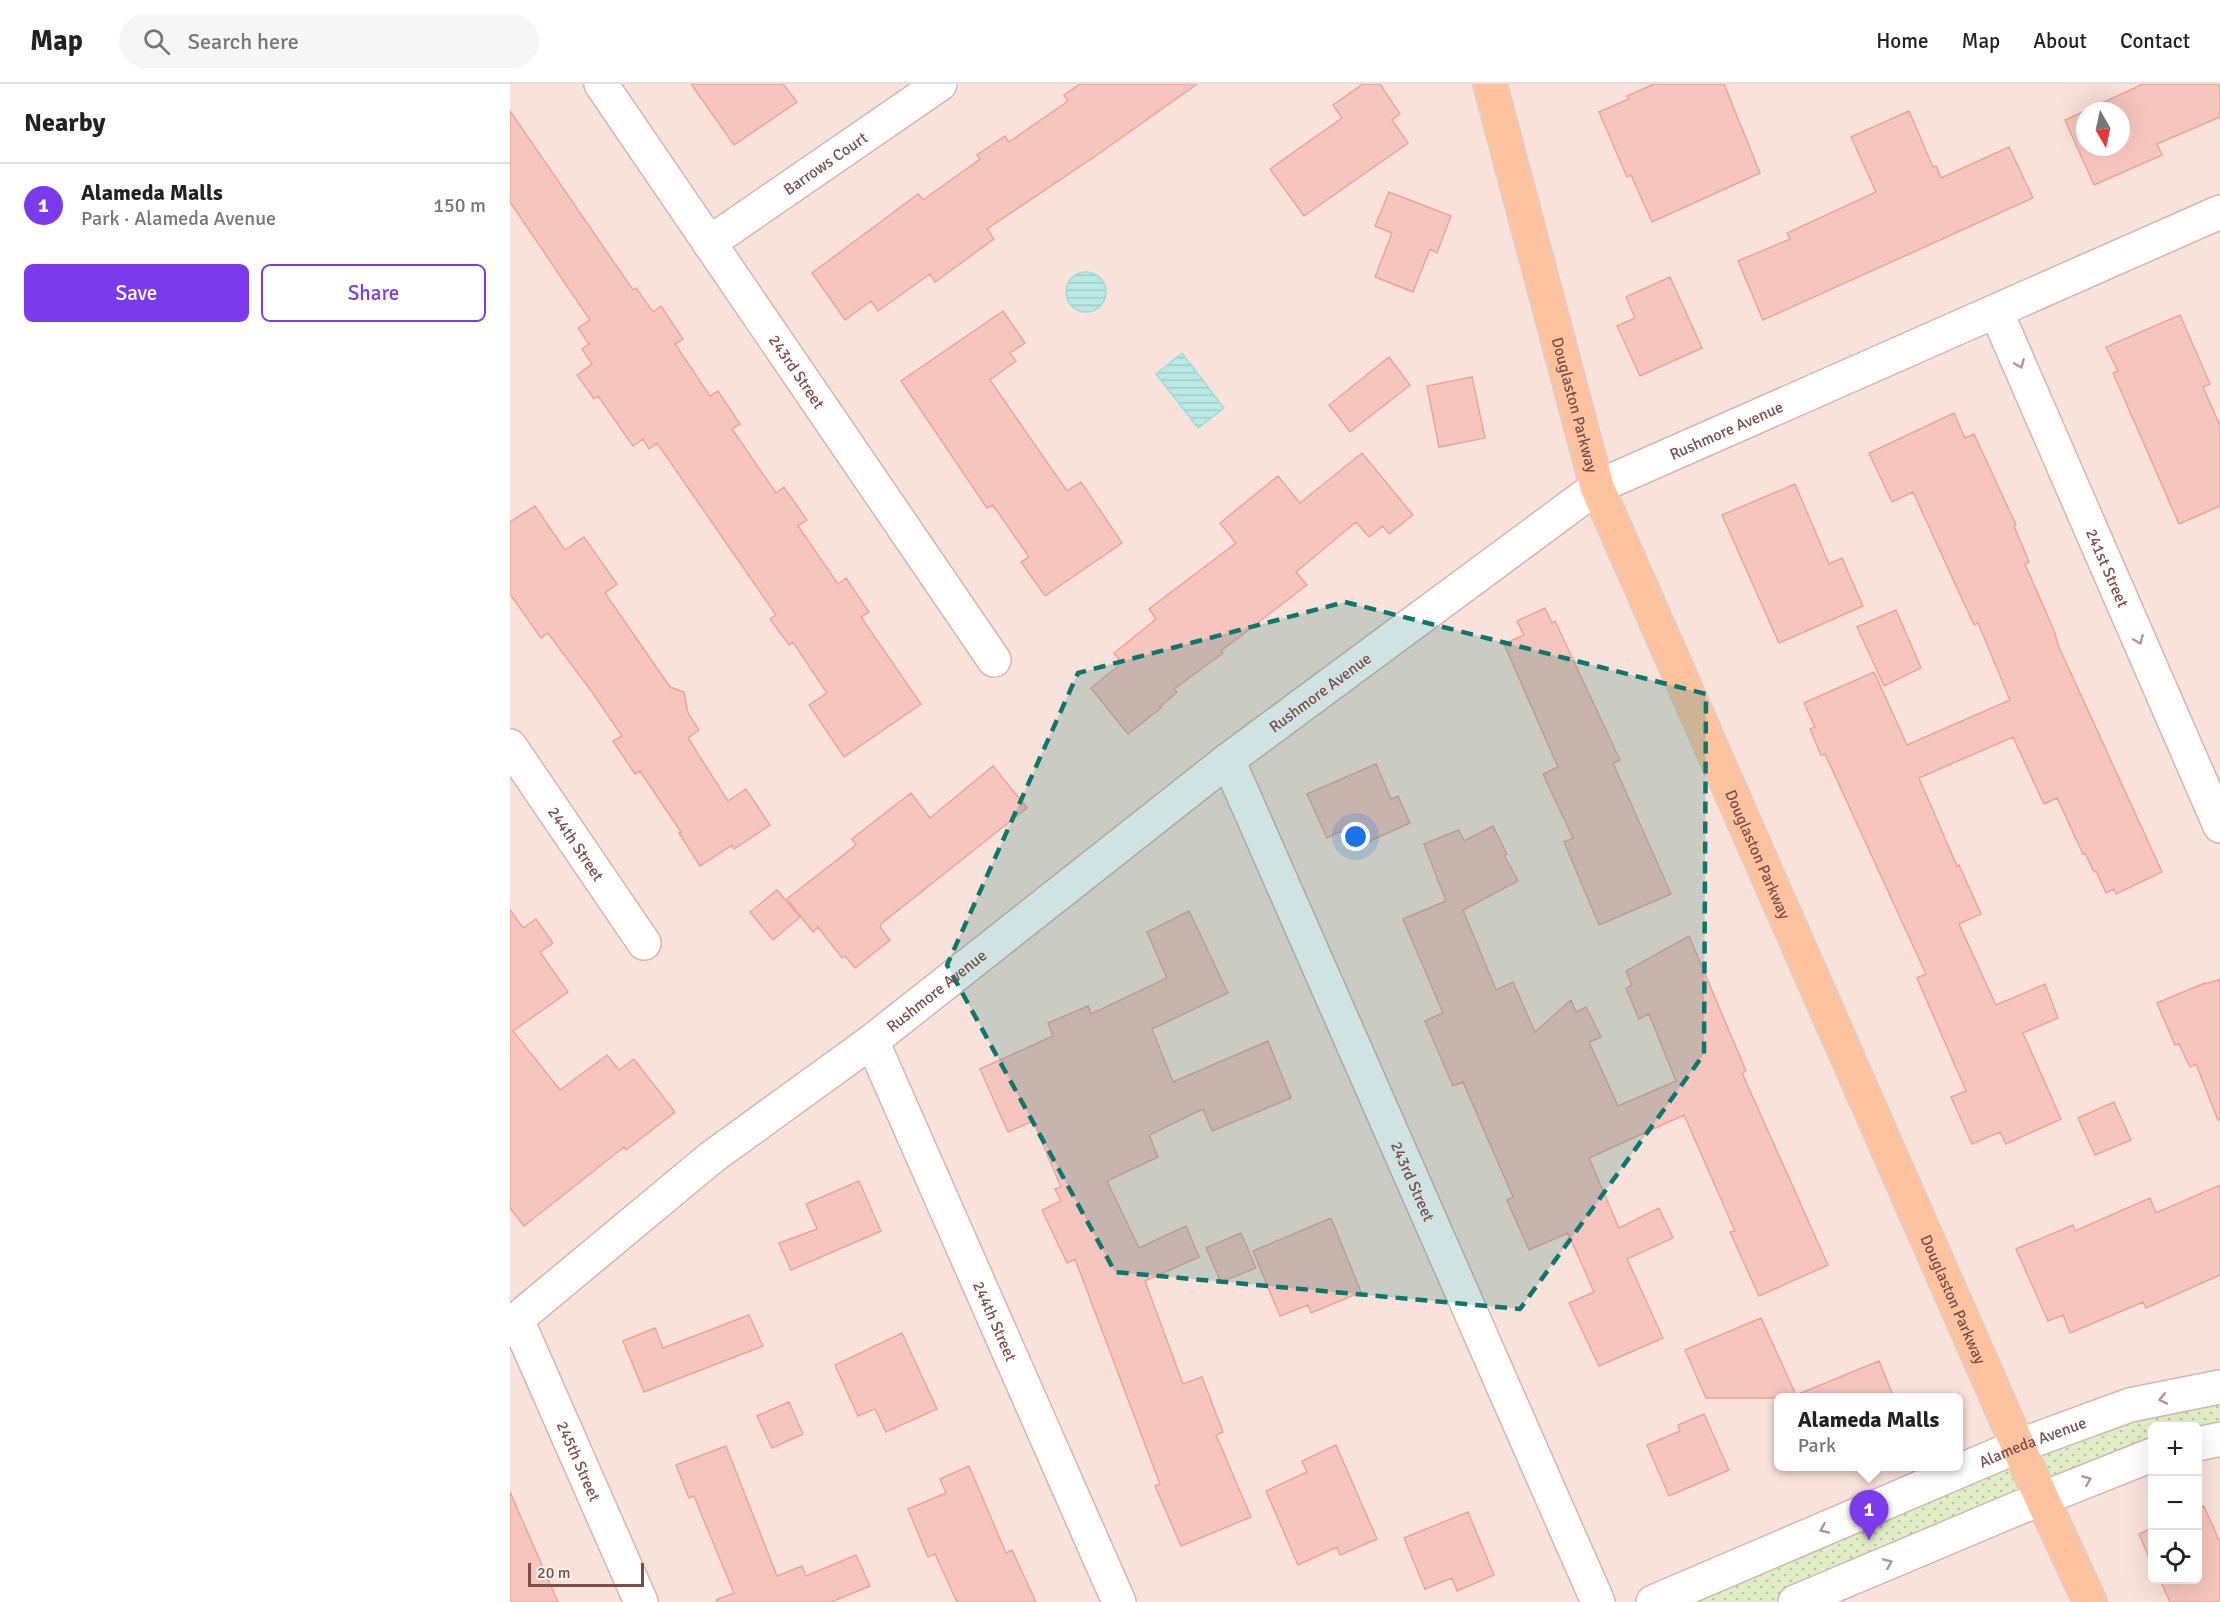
<!DOCTYPE html>
<html lang="en">
<head>
<meta charset="utf-8">
<style>
	:root { --surface:#fff; --page:#f6f6f6; --text:#222; --muted:#767676; --line:#e0e0e0; --accent:#7c3aed }
	body { margin:0; font-family:Signika,sans-serif; background:var(--page); color:var(--text) }
	.controls { position:absolute; right:18px; bottom:18px; display:grid; overflow:hidden; border-radius:9px; box-shadow:0 6px 24px #0002 }
	.controls button { width:54px; height:54px; display:grid; place-items:center; padding:0; border:0; border-bottom:2px solid var(--line); background:var(--surface); color:var(--text); font:30px sans-serif }
	.compass { position:absolute; left:1566px; top:18px; width:54px; height:54px; border-radius:50%; background:var(--surface); box-shadow:0 6px 24px #0002; rotate:171deg }
	.scale { position:absolute; left:18px; bottom:15px; width:116px; box-sizing:border-box; padding-left:6px; border:3px solid #7c4e49; border-top:0; font-size:16px; line-height:21px; white-space:nowrap; color:#7c4e49; -webkit-text-stroke:4px #fff6f1; paint-order:stroke }
	.you { position:absolute; left:846px; top:753px; width:21px; height:21px; margin:-15px; border:4px solid #fff; border-radius:50%; background:#1a73e8; box-shadow:0 0 0 9px #1a73e833 }
	.badge { display:grid; place-items:center; width:39px; height:39px; border-radius:50%; background:var(--accent); color:#fff; font-size:20px; font-weight:700 }
	.pin { position:absolute; translate:-50% -50px; filter:drop-shadow(0 2px 3px #0008) }
	.pin::after { content:''; position:absolute; top:32px; width:21px; height:18px; background:inherit; clip-path:polygon(0 0,100% 0,50% 100%) }
	.popup { position:absolute; left:1264px; top:1309px; width:189px; height:78px; box-sizing:border-box; display:grid; place-content:center; border-radius:9px; background:var(--surface); filter:drop-shadow(0 2px 4px #0005); font-size:20px; white-space:nowrap; color:var(--muted) }
	.popup b { font-size:22px; color:var(--text) }
	.popup::after { content:''; position:absolute; left:50%; top:100%; margin-left:-12px; border:12px solid transparent; border-top-color:var(--surface) }
	.list { margin:0; padding:0; list-style:none }
	h2 { display:flex; justify-content:space-between; align-items:center; height:78px; margin:0; padding:0 24px; font-size:26px }
	h2 small { font-size:20px; font-weight:400; color:var(--muted) }
	.list li { display:grid; grid-template-columns:39px 1fr auto; gap:18px; align-items:center; box-sizing:border-box; height:84px; padding:0 24px; border-top:2px solid var(--line) }
	.list b { display:block; font-size:22px; white-space:nowrap }
	.list p { margin:0; font-size:20px; white-space:nowrap; color:var(--muted) }
	.list em { font-size:20px; font-style:normal; color:var(--muted) }
	.actions { display:flex; gap:12px; padding:18px 24px }
	.actions a { flex:1; padding:14px 0; border:2px solid var(--accent); border-radius:9px; text-align:center; font-size:21px; color:var(--accent) }
	.actions .main { background:var(--accent); color:#fff }
	.icon { flex:none; width:33px; height:33px; fill:none; stroke:currentColor; stroke-width:2; stroke-linecap:round; stroke-linejoin:round }
	.map { position:relative; flex:none; width:1710px; height:1518px; overflow:hidden }
	header { display:flex; align-items:center; gap:36px; box-sizing:border-box; height:84px; padding:0 30px; background:var(--surface); border-bottom:2px solid var(--line) }
	header strong { font-size:28px }
	nav { display:flex; gap:33px; margin-inline-start:auto; font-size:21px }
	.search { width:420px; height:54px; background:var(--page); display:flex; align-items:center; gap:15px; box-sizing:border-box; padding:0 21px; border-radius:33px; color:var(--muted); font-size:22px }
	main { display:flex }
	aside { flex:1; background:var(--surface) }
	.map>svg:first-child { display:block }
</style>
</head>
<body>
<header>
<strong>Map</strong>
<div class="search"><svg class="icon" aria-label="search" viewBox="0 0 24 24"><circle cx="10" cy="10" r="6"/><path d="M15 15l6 6"/></svg>Search here</div>
<nav><a>Home</a><a>Map</a><a>About</a><a>Contact</a></nav>
</header>
<main>
<aside>
<h2>Nearby<small></small></h2>
<ul class="list">
<li><span class="badge">1</span><div><b>Alameda Malls</b><p>Park · Alameda Avenue</p></div><em>150 m</em></li>
</ul>
<div class="actions"><a class="main">Save</a><a>Share</a></div>
</aside>
<div class="map">
<svg width="1710" height="1518" viewBox="0 0 1710 1518">
	<defs>
		<pattern id="park-dots" width="8" height="8" patternUnits="userSpaceOnUse" patternTransform="scale(1.5)"><rect width="8" height="8" fill="#e0eec5"/><path d="M2 2h.1M6 6h.1" fill="none" stroke="#bbc3a2" stroke-width="1.8" stroke-linecap="round"/></pattern>
		<pattern id="water-rules" width="6" height="5" patternUnits="userSpaceOnUse" patternTransform="scale(1.5)"><rect width="6" height="5" fill="#baeae5"/><path d="M0 2.5h6" fill="none" stroke="#a4cac6"/></pattern>
	</defs>
	<rect width="100%" height="100%" fill="#fef0e8"/>
	<!-- residential -->
	<path fill="#f9e2d9" fill-rule="evenodd" d="M0,0h1710v1518h-1710zM1575,27h36v36h-36zM1269,1314h180v68h-180zM1642,1342h46v154h-46z"/>
	<!-- park -->
	<path fill="url(#park-dots)" d="M1710,1318v32l-22,3v-11h-46v21l-95,32 -282,123h-99l363,-153 123,-39z"/>
	<!-- water -->
	<path fill="url(#water-rules)" stroke="#9fddd6" stroke-width="1.5" d="M556 208a20 20 0 1 1 40 0a20 20 0 1 1-40 0Z
		M672,269l42,55 -26,20 -42,-54z"/>
	<!-- building -->
	<path fill="#f6c5bd" stroke="#eaa59c" stroke-width="1.5" fill-rule="evenodd" d="M181,0h92l14,18 -63,43z
		M570,0h117l-97,69 -113,76 7,10 -59,43 -5,-8 -52,37 -7,-10 -26,19 -33,-47 106,-79 5,6 57,-41 -3,-4 28,-19 4,6 59,-41 -4,-6z
		M853,0h17l20,30 -8,6 16,23 -104,73 -34,-47 72,-51 -9,-13z
		M1144,0h70l36,89 -108,49 -21,-47 -4,2 -28,-65 30,-13 -2,-3z
		M1633,0h77v33l-63,27 5,11 -68,30 -29,-65zM1575,27h36v36h-36z
		M0,27l123,179 3,-2 17,24 8,-6 22,33 -8,5 35,52 8,-5 22,33 -8,5 44,64 8,-6 23,33 -9,6 40,58 8,-6 23,34 -8,5 60,87 -77,53 -35,-52 18,-12 -34,-51 -4,3 -19,-26 6,-4 -119,-172 -8,6 -6,-10 -10,7 -35,-50 -4,3 -17,-24 15,-11 -10,-15 7,-5 -11,-16 12,-8 -80,-118z
		M1399,27l24,56 3,-1 5,12 68,-31 24,51 -270,122 -25,-59 52,-22 -3,-6 89,-41 -25,-55z
		M879,108l62,24 -14,37 -7,-4 -17,43 -38,-15 17,-44 -17,-7z
		M1160,193l32,71 -62,28 -23,-50 18,-8 -9,-21z
		M493,227l22,32 -15,10 6,8 -26,19 77,111 14,-9 41,61 -77,53 -24,-34 8,-5 -36,-52 -6,3 -86,-127z
		M1670,231l30,69 -7,3 17,39v80l-41,18 -66,-151 5,-2 -12,-24z
		M879,273l21,28 -60,47 -21,-27z
		M962,293l13,61 -46,9 -12,-61z
		M1444,329l11,25 9,-4 42,91 -2,1 15,36 -4,2 30,69 3,12 104,227 -46,22 -2,-5 -8,4 -10,-22 -2,1 -9,-19 -2,1 -26,-56 -13,6 -31,-67 -94,41 38,88 2,-1 22,49 -22,10 37,81 49,-21 13,34 -35,15 38,86 -55,25 -6,-12 -28,12 -21,-47 15,-6 -49,-113 9,-4 -101,-220 -4,1 -11,-26 5,-2 -11,-24 70,-31 33,73 103,-45 -32,-77 -4,2 -61,-133 -21,10 -23,-49z
		M852,369l51,62 -24,19 -6,-8 -14,11 -13,-15 -60,50 11,13 -86,66 2,2 -49,36 3,3 -17,15 1,1 -33,26 -37,-46 31,-25 -8,-10 42,-34 -7,-10 87,-66 -16,-20 58,-47 22,27z
		M1285,400l34,80 13,-6 21,48 -84,37 -57,-128z
		M25,422l30,44 19,-13 33,47 -12,9 65,94 14,5 4,21 11,17 -11,8 40,63 18,-12 24,36 -36,24 -2,-4 -32,21 -21,-33 2,-1 -41,-61 -5,3 -22,-33 9,-5 -30,-44 -44,-59 -7,5 -31,-44v-72z
		M1035,524l7,15 3,-2 65,139 -7,3 58,131 -72,31 -35,-83 9,-4 -30,-64 15,-7 -54,-123 20,-9 -7,-14z
		M1386,526l25,58 -37,18 -27,-59z
		M866,680l15,35 7,-3 12,27 -60,27 -9,-19 -14,7 -20,-44z
		M483,682l34,42 -146,116 -1,3 10,13 -35,28 -10,-12 -3,2 -24,-31 -5,5 -26,-33 69,-54 -4,-6 59,-46 19,25z
		M983,742l14,28 -3,1 14,26 -55,29 33,80 17,-8 22,50 36,-32 5,12 10,-5 15,30 -12,5 29,64 58,-25 -27,-67 -10,5 -13,-31 6,-3 -6,-14 63,-35 57,135 -4,2 86,192 -69,31 -29,-64 5,-1 -51,-116 -95,43 30,70 40,-20 14,30 -46,21 36,79 -64,28 -30,-63 25,-11 -26,-59 -39,17 -22,-50 6,-3 -50,-115 -10,4 -28,-65 18,-8 -40,-94 43,-18 -22,-57 35,-14 5,11z
		M267,806l23,27 -27,23 -23,-28z
		M0,826l13,18 13,-9 17,24 -13,9 28,40 -55,39 47,59 47,-35 12,15 15,-11 41,53 -49,38 -2,-3 -100,79 -14,-18z
		M679,827l39,82 -76,36 21,53 95,-41 23,57 -79,33 -9,-22 -54,26 9,22 -51,24 32,67 47,-22 13,31 -54,24 38,103 19,-7 21,55 -7,3 35,82 -70,29 -26,-60 5,-2 -85,-225 -8,4 -25,-53 19,-9 -6,-12 6,-2 -28,-66 -25,11 -28,-63 73,-33 -5,-13 40,-17 3,8 76,-36 -20,-46z
		M1710,895v141h-2l-22,-56 -6,3 -11,-23 -4,1 -18,-42 48,-20 1,1z
		M1604,1018l17,38 -36,15 -17,-37z
		M349,1097l22,50 -90,39 -12,-27 38,-14 -11,-25z
		M1710,1101v90l-74,33 -3,-6 -73,31 -7,-18 -15,6 -32,-72 57,-24 2,6 75,-33 6,15z
		M821,1134l30,74 -50,21 -3,-8 -28,11 -27,-65z
		M731,1149l15,35 -35,14 -15,-34z
		M239,1231l14,31 -119,46 -21,-51 32,-13 8,20z
		M1251,1234l35,77 83,-34 15,37h-188l-21,-48z
		M392,1249l35,76 -51,23 -11,-23 -17,7 -23,-51z
		M279,1318l14,32 -31,14 -15,-32z
		M1194,1330l25,56 -60,26 -22,-51 33,-14 -2,-6z
		M826,1361l41,94 -37,16 -3,-8 -39,18 -32,-74 41,-19 -5,-11z
		M216,1362l51,130 25,-10 4,10 50,-21 14,31 -39,16h-114l-1,-2 18,-7 -34,-82 -6,-15 -5,2 -13,-33z
		M459,1382l37,87 6,-3 24,52h-79l-22,-48 -7,3 -20,-48 38,-16 -6,-14z
		M0,1408l48,110h-48z
		M1694,1422l16,37v59h-50l-10,-22h38v-71z
		M958,1428l26,63 -37,16 -5,-13 -27,11 -21,-51z
		M1642,1444v36l-13,-30z"/>
	<g fill="none" stroke-linecap="round" stroke-linejoin="round">
		<defs>
			<g id="minor">
				<path id="s1" d="M91,0l393,576"/>
				<path id="s2" d="M199,159l231,-159"/>
				<path id="s3" d="M1486,227l224,515"/>
				<path id="s4" d="M0,662l134,197"/>
				<path id="s5" d="M718,676l370,842"/>
				<path id="s6" d="M362,957l247,561"/>
				<path id="s7" d="M7,1236l124,282"/>
				<path id="s8" d="M0,1241l202,-168 160,-116 356,-281 369,-273 623,-275"/>
				<path d="M1688,1360l22,-5"/>
				<path id="s9" d="M1143,1518l365,-156 112,-41 90,-18"/>
				<path d="M1285,1518l216,-91 141,-56"/>
			</g>
			<g id="major">
				<path id="s10" d="M980,0l107,403 429,977 64,138"/>
			</g>
		</defs>
		<!-- minor casing -->
		<use href="#minor" stroke="#d4b6af" stroke-width="36"/>
		<!-- major casing -->
		<use href="#major" stroke="#dacdcc" stroke-width="36"/>
		<!-- minor -->
		<use href="#minor" stroke="#fff" stroke-width="33"/>
		<!-- major -->
		<use href="#major" stroke="#ffc29f" stroke-width="33"/>
	</g>
	<!-- one-way arrows -->
	<defs><path id="oneway-chevron" d="M-2-3.5L2.5 0L-2 3.5" fill="none" stroke-width="1.6" stroke-linecap="round" stroke-linejoin="round" transform="scale(1.5)"/></defs>
	<g stroke="#b09592">
		<use href="#oneway-chevron" transform="translate(1510 280) rotate(67)"/>
		<use href="#oneway-chevron" transform="translate(1629 556) rotate(67)"/>
		<use href="#oneway-chevron" transform="translate(1653 1315) rotate(169)"/>
		<use href="#oneway-chevron" transform="translate(1577 1396) rotate(-22)"/>
		<use href="#oneway-chevron" transform="translate(1314 1445) rotate(157)"/>
		<use href="#oneway-chevron" transform="translate(1378 1479) rotate(-23)"/>
	</g>
	<!-- marked area -->
	<path fill="#0f766e" fill-opacity="0.2" stroke="#0f766e" stroke-width="4.5" stroke-dasharray="12 8" stroke-linejoin="round" d="M835,518l361,92 -2,360 -184,255 -405,-37 -168,-307 131,-292z"/>
	<g text-anchor="middle" stroke-width="4.5" stroke-linejoin="round" paint-order="stroke">
		<!-- street labels -->
		<g font-size="16" fill="#7c4e49" stroke="#fff6f1">
			<text dy="6" stroke="none"><textPath href="#s2" startOffset="141">Barrows Court</textPath></text>
			<text dy="6" stroke="none"><textPath href="#s1" startOffset="348">243rd Street</textPath></text>
			<text dy="6" stroke="none"><textPath href="#s10" startOffset="332">Douglaston Parkway</textPath></text>
			<text dy="6" stroke="none"><textPath href="#s8" startOffset="1514">Rushmore Avenue</textPath></text>
			<text dy="6" stroke="none"><textPath href="#s3" startOffset="280">241st Street</textPath></text>
			<text dy="6" stroke="none"><textPath href="#s8" startOffset="1028">Rushmore Avenue</textPath></text>
			<text dy="6" stroke="none"><textPath href="#s4" startOffset="118">244th Street</textPath></text>
			<text dy="6" stroke="none"><textPath href="#s10" startOffset="818">Douglaston Parkway</textPath></text>
			<text dy="6" stroke="none"><textPath href="#s8" startOffset="542">Rushmore Avenue</textPath></text>
			<text dy="6" stroke="none"><textPath href="#s5" startOffset="460">243rd Street</textPath></text>
			<text dy="6" stroke="none"><textPath href="#s10" startOffset="1304">Douglaston Parkway</textPath></text>
			<text dy="6" stroke="none"><textPath href="#s6" startOffset="306">244th Street</textPath></text>
			<text dy="6" stroke="none"><textPath href="#s9" startOffset="412">Alameda Avenue</textPath></text>
			<text dy="6" stroke="none"><textPath href="#s7" startOffset="154">245th Street</textPath></text>
		</g>
	</g>
</svg>
<div class="controls">
<button>+</button>
<button>−</button>
<button><svg class="icon" aria-label="locate" viewBox="0 0 24 24"><circle cx="12" cy="12" r="6"/><path d="M12 2v4M12 18v4M2 12h4M18 12h4"/></svg></button>
</div>
<svg class="compass" viewBox="-18 -18 36 36"><path d="M0-13l5 13h-10z" fill="#e53935"/><path d="M0 13l5-13h-10z" fill="#767676"/></svg>
<div class="scale">20 m</div>
<div class="you"></div>
<div class="pin badge" style="left:1359px;top:1456px">1</div>
<div class="popup"><b>Alameda Malls</b>Park</div>
</div>
</main>
</body>
</html>
